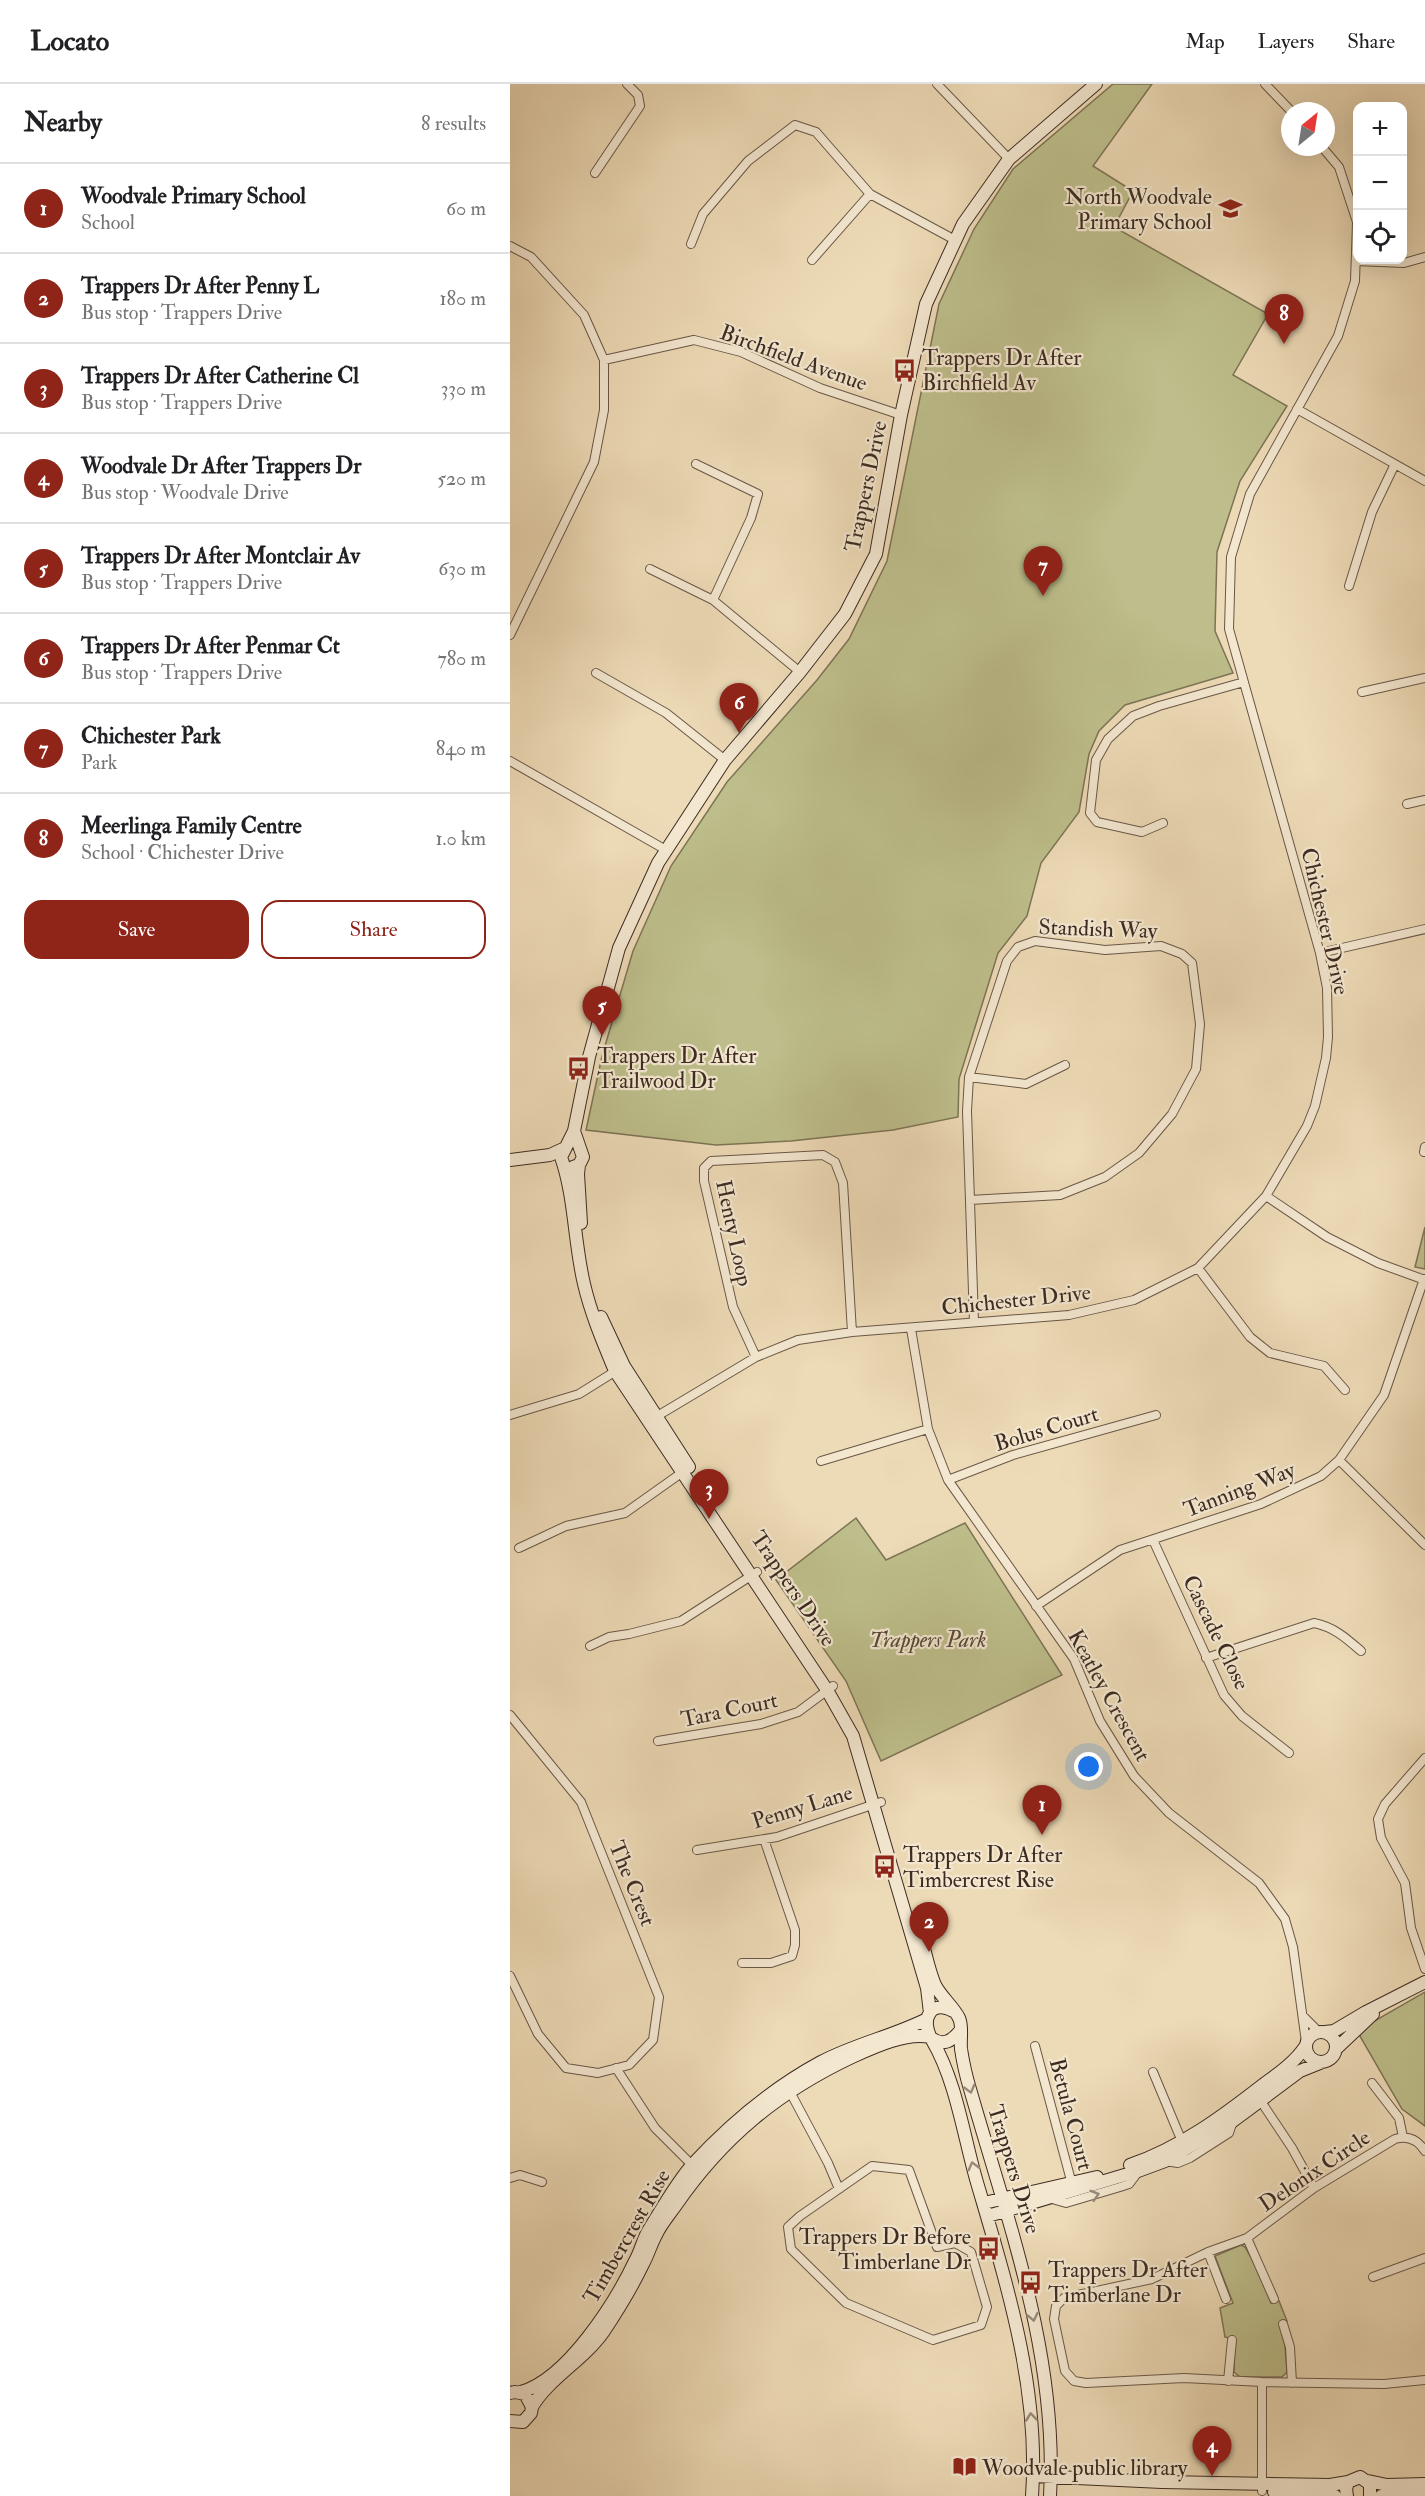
<!DOCTYPE html>
<html lang="en">
<head>
<meta charset="utf-8">
<style>
	:root { --surface:#fff; --page:#f6f6f6; --text:#202124; --muted:#757577; --line:#e0e0e0; --accent:#8f2418 }
	body { margin:0; font-family:"IM FELL Double Pica",serif; background:var(--page); color:var(--text) }
	.controls { position:absolute; right:18px; top:18px; display:grid; overflow:hidden; border-radius:12px; box-shadow:0 6px 24px #0002 }
	.controls button { width:54px; height:54px; display:grid; place-items:center; padding:0; border:0; border-bottom:2px solid var(--line); background:var(--surface); color:var(--text); font:30px sans-serif }
	.compass { position:absolute; left:771px; top:18px; width:54px; height:54px; border-radius:50%; background:var(--surface); box-shadow:0 6px 24px #0002; rotate:30deg }
	.you { position:absolute; left:579px; top:1683px; width:21px; height:21px; margin:-15px; border:4px solid #fff; border-radius:50%; background:#1a73e8; box-shadow:0 0 0 9px #1a73e833 }
	.badge { display:grid; place-items:center; width:39px; height:39px; border-radius:50%; background:var(--accent); color:#fff; font-size:20px; font-weight:700 }
	.pin { position:absolute; translate:-50% -50px; filter:drop-shadow(0 2px 3px #0008) }
	.pin::after { content:''; position:absolute; top:32px; width:21px; height:18px; background:inherit; clip-path:polygon(0 0,100% 0,50% 100%) }
	.list { margin:0; padding:0; list-style:none }
	h2 { display:flex; justify-content:space-between; align-items:center; height:78px; margin:0; padding:0 24px; font-size:26px }
	h2 small { font-size:20px; font-weight:400; color:var(--muted) }
	.list li { display:grid; grid-template-columns:39px 1fr auto; gap:18px; align-items:center; box-sizing:border-box; height:90px; padding:0 24px; border-top:2px solid var(--line) }
	.list b { display:block; font-size:22px; white-space:nowrap }
	.list p { margin:0; font-size:20px; white-space:nowrap; color:var(--muted) }
	.list em { font-size:20px; font-style:normal; color:var(--muted) }
	.actions { display:flex; gap:12px; padding:18px 24px }
	.actions a { flex:1; padding:14px 0; border:2px solid var(--accent); border-radius:18px; text-align:center; font-size:21px; color:var(--accent) }
	.actions .main { background:var(--accent); color:#fff }
	.icon { flex:none; width:33px; height:33px; fill:none; stroke:currentColor; stroke-width:2; stroke-linecap:round; stroke-linejoin:round }
	.map { position:relative; flex:none; width:915px; height:2412px; overflow:hidden }
	header { display:flex; align-items:center; gap:36px; box-sizing:border-box; height:84px; padding:0 30px; background:var(--surface); border-bottom:2px solid var(--line) }
	header strong { font-size:28px }
	nav { display:flex; gap:33px; margin-inline-start:auto; font-size:21px }
	main { display:flex }
	aside { flex:1; background:var(--surface) }
	.map>svg:first-child { display:block }
</style>
</head>
<body>
<header>
<strong>Locato</strong>
<nav><a>Map</a><a>Layers</a><a>Share</a></nav>
</header>
<main>
<aside>
<h2>Nearby<small>8 results</small></h2>
<ul class="list">
<li><span class="badge">1</span><div><b>Woodvale Primary School</b><p>School</p></div><em>60 m</em></li>
<li><span class="badge">2</span><div><b>Trappers Dr After Penny L</b><p>Bus stop · Trappers Drive</p></div><em>180 m</em></li>
<li><span class="badge">3</span><div><b>Trappers Dr After Catherine Cl</b><p>Bus stop · Trappers Drive</p></div><em>330 m</em></li>
<li><span class="badge">4</span><div><b>Woodvale Dr After Trappers Dr</b><p>Bus stop · Woodvale Drive</p></div><em>520 m</em></li>
<li><span class="badge">5</span><div><b>Trappers Dr After Montclair Av</b><p>Bus stop · Trappers Drive</p></div><em>630 m</em></li>
<li><span class="badge">6</span><div><b>Trappers Dr After Penmar Ct</b><p>Bus stop · Trappers Drive</p></div><em>780 m</em></li>
<li><span class="badge">7</span><div><b>Chichester Park</b><p>Park</p></div><em>840 m</em></li>
<li><span class="badge">8</span><div><b>Meerlinga Family Centre</b><p>School · Chichester Drive</p></div><em>1.0 km</em></li>
</ul>
<div class="actions"><a class="main">Save</a><a>Share</a></div>
</aside>
<div class="map">
<svg width="915" height="2412" viewBox="0 0 915 2412">
	<rect width="100%" height="100%" fill="#eddab6"/>
	<filter id="stains"><feTurbulence type="fractalNoise" baseFrequency=".00333" numOctaves="4"/><feColorMatrix values="0 0 0 0 .2 0 0 0 0 .09 0 0 0 0 .02 0 0 0 .5 -.17"/></filter>
	<radialGradient id="worn" r=".72"><stop offset=".6" stop-color="#630" stop-opacity="0"/><stop offset="1" stop-color="#630" stop-opacity=".3"/></radialGradient>
	<!-- green -->
	<path fill="#bdbe8b" stroke="#7d7456" stroke-width="1.5" d="M603,0h39l-59,82 40,25 -19,36 154,87 -35,61 54,31 -47,75 -23,71 -2,79 18,42 -108,32 -26,26 -10,23 -10,58 -38,51 -14,53 -29,37 -39,126 -1,38 -65,13 -102,11 -75,4 -130,-15 16,-74 31,-105 38,-85 56,-84 90,-102 32,-41 38,-78 52,-257 35,-75 39,-60z
		M915,1143v42l-10,-2z
		M346,1434l30,42 79,-37 97,152 -181,86 -35,-80 -70,-101z
		M915,1908v134l-23,-17 -45,-78z
		M731,2161l4,2 16,28 10,28 8,-2 8,20 -7,3 5,22 2,26 -5,5h-42l-6,-5 1,-33 -10,-2 -5,-29 13,-5 -18,-47z"/>
	<g fill="none" stroke-linecap="round" stroke-linejoin="round">
		<defs>
			<path id="street" d="M427,0l72,75
				M755,0l26,27
				M85,89l45,-67 -2,-11 -11,-11
				M181,160l12,-30 45,-53 47,-36 21,7 54,62 85,46
				M0,162l21,11 53,58 20,45v50l-10,52 -84,173
				M302,176l58,-66
				M846,177l48,2 21,-6
				M94,276l90,-20 47,12 79,36 81,27
				M787,325l128,72
				M186,380l62,30 -7,24 -38,82
				M140,485l63,31 87,72
				M839,502l23,-74 23,-48
				M86,589l70,40 59,47
				M852,608l63,-14
				M0,677l156,89
				M897,720l18,-4
				M653,739l-21,9 -45,-10 -7,-9 6,-53 12,-21 25,-23 26,-10 85,-24
				M810,869l105,-24
				M459,993l57,7 39,-19
				M914,1068l1,-5
				M756,1112l61,41 51,26 47,17
				M460,1116l90,-5 45,-18 34,-24 33,-39 24,-45 4,-45 -8,-61 -10,-9 -21,-8 -56,4 -70,-9 -17,6 -11,14 -38,116 -2,34 7,211
				M688,1184l52,69 20,16 54,13 21,24
				M401,1245l17,100 20,51 126,179 26,62 34,55 35,37 90,70 26,36 8,28 13,95
				M246,1273l-23,-50 -29,-126v-13l7,-7 112,-6 12,7 8,21 9,149
				M0,1331l69,-21 40,-25
				M144,1334l102,-61 42,-17 54,-8 217,-17 65,-15 64,-32 68,-72 41,-70 8,-20 11,-48 2,-21 -1,-49 -7,-35 -91,-324 2,-72 19,-63 88,-158 17,-55 2,-59 -18,-55 -17,-20
				M829,1376l86,85
				M311,1377l107,-32
				M438,1396l65,-25 143,-40
				M643,1456l71,155 18,21 47,37
				M9,1464l47,-22 59,-13 62,-44
				M526,1522l84,-56 141,-46 60,-28 18,-16 45,-65 40,-116
				M80,1562l19,-9 20,-3 52,-13 76,-49
				M696,1574l108,-35c20,4 32,15 47,28
				M0,1631l71,87 78,195 -6,43 -24,25 -31,8 -32,-5 -28,-34 -28,-58
				M148,1657l103,-17 37,-12 35,-26
				M915,1674l-40,46 -7,15 3,19 24,45 6,45 14,41
				M187,1766l80,-13 104,-35
				M232,1879h29l21,-7 3,-11v-15l-31,-91
				M793,1932l16,16
				M525,1962l38,142
				M106,1984l39,60 39,39
				M643,1988l30,72
				M862,1999l27,35 4,19
				M278,2004l40,75 11,26
				M748,2013l34,51 22,40
				M915,2067c-7,-11 -17,-16 -30,-12l-81,49 -67,50 -39,14 -56,27 -88,19 -8,8 -2,13 11,52 9,10 12,2 98,-5 78,4 122,2 41,-4
				M655,2077l13,2 12,-5 39,-25 4,-12
				M362,2082l37,4 28,77 18,-4 16,9 16,55 -6,18 -48,15 -87,-37 -55,-54 -3,-22 12,-11z
				M0,2094l10,-3 22,7
				M542,2115l14,4 54,-16 9,-3 9,-12
				M737,2154l27,61
				M698,2168l18,47
				M863,2193l52,-19
				M773,2240l7,23 2,36
				M718,2297l4,-41
				M752,2407v-109"/>
			<path id="secondary" d="M0,1076l40,-5 13,-6
				M69,1081l-1,9 3,49
				M63,1083l6,-2 4,-8 -9,-26
				M91,1233l23,49 65,101
				M412,1857c4,14 7,30 13,44 6,12 18,21 24,33 4,8 1,21 2,31 2,13 5,27 9,40 38,133 88,266 80,407
				M443,1927c-23,-12 -33,9 -21,29 24,41 31,93 44,139 30,103 64,208 56,317
				M420,1929l-3,-25 -74,-252 -26,-46 -212,-319c-12,-29 -24,-57 -31,-87 -10,-42 -9,-87 -23,-127l13,-26 15,-74 30,-109 39,-85 67,-103 75,-88 45,-58 31,-60 25,-139 25,-111 37,-80 46,-65 87,-75
				M796 1963a15 15 0 1 1 30 0a15 15 0 1 1-30 0Z
				M815,1948l9,-1 32,-19 59,-30
				M421,1954c12,8 20,4 29,-7
				M826,1965l37,-35
				M620,2081c50,-17 93,-49 134,-81 15,-11 30,-21 41,-37
				M474,2119l113,-26
				M478,2132l150,-45 27,-10 68,-40 67,-50 20,-8
				M11,2308c46,-13 94,-89 114,-131 6,-10 8,-23 15,-33 13,-21 27,-46 43,-64 37,-40 80,-76 128,-102 34,-18 72,-26 106,-43
				M0,2309l5,-1 10,2 7,13 -1,6 -8,9 -13,-1
				M22,2323c16,-28 52,-47 72,-76 14,-21 28,-44 39,-67 5,-9 8,-20 13,-29 5,-11 13,-20 20,-30 47,-68 102,-113 176,-148 22,-10 54,-25 78,-20
				M524,2392l128,6 168,3 18,-3
				M858,2397l19,4 38,-1
				M764,2408l61,4
				M837,2412l-1,-7 2,-7 12,-5 10,7v12
				M871,2412l43,-4"/>
		</defs>
		<!-- street casing -->
		<use href="#street" stroke="#695747" stroke-width="10"/>
		<!-- secondary casing -->
		<use href="#secondary" stroke="#3d2b22" stroke-width="14"/>
		<!-- street -->
		<use href="#street" stroke="#f3e7d0" stroke-width="8"/>
		<!-- secondary -->
		<use href="#secondary" stroke="#f3e7d0" stroke-width="12"/>
	</g>
	<!-- one-way arrows -->
	<defs><path id="oneway-chevron" d="M-2-3.5L2.5 0L-2 3.5" fill="none" stroke-width="1.6" stroke-linecap="round" stroke-linejoin="round" transform="scale(1.5)"/></defs>
	<g stroke="#988979">
		<use href="#oneway-chevron" transform="translate(460 2005) rotate(75)"/>
		<use href="#oneway-chevron" transform="translate(463 2082) rotate(-105)"/>
		<use href="#oneway-chevron" transform="translate(585 2111) rotate(-17)"/>
		<use href="#oneway-chevron" transform="translate(523 2233) rotate(78)"/>
		<use href="#oneway-chevron" transform="translate(521 2333) rotate(-96)"/>
	</g>
	<!-- icons -->
	<defs>
		<symbol id="school-bare" viewBox="-9 -9 18 18"><path d="M0-5L7-2L0 1L-7-2ZM-4 1L0 2.5L4 1V4Q0 6-4 4Z" fill="#8f2418" stroke="#f3e7d0" stroke-width="2.5" paint-order="stroke"/></symbol>
		<symbol id="bus-bare" viewBox="-9 -9 18 18"><path d="M-5-6H5V4H4V6H2V4H-2V6H-4V4H-5ZM-3.5-4V0h7V-4ZM-3.5 1.2v1.5H-2V1.2ZM2 1.2v1.5H3.5V1.2Z" fill="#8f2418" stroke="#f3e7d0" stroke-width="2.5" paint-order="stroke"/></symbol>
		<symbol id="library-bare" viewBox="-9 -9 18 18"><path d="M-6-4Q-3-5.5-.7-3.5V5Q-3 3-6 4ZM6-4Q3-5.5 .7-3.5V5Q3 3 6 4Z" fill="#8f2418" stroke="#f3e7d0" stroke-width="2.5" paint-order="stroke"/></symbol>
	</defs>
	<g fill-rule="evenodd">
		<use href="#school-bare" x="704" y="108" width="33" height="33"/>
		<use href="#bus-bare" x="378" y="270" width="33" height="33"/>
		<use href="#bus-bare" x="52" y="968" width="33" height="33"/>
		<use href="#bus-bare" x="358" y="1766" width="33" height="33"/>
		<use href="#bus-bare" x="462" y="2148" width="33" height="33"/>
		<use href="#bus-bare" x="504" y="2182" width="33" height="33"/>
		<use href="#library-bare" x="438" y="2366" width="33" height="33"/>
	</g>
	<g text-anchor="middle" stroke-width="4.5" stroke-linejoin="round" paint-order="stroke">
		<!-- poi labels -->
		<g font-size="22" fill="#3d2b22" stroke="#f3e7d0" text-anchor="start">
			<text x="702" y="120" text-anchor="end">North Woodvale<tspan x="702" dy="25">Primary School</tspan></text>
			<text x="412" y="281">Trappers Dr After<tspan x="412" dy="25">Birchfield Av</tspan></text>
			<text x="87" y="979">Trappers Dr After<tspan x="87" dy="25">Trailwood Dr</tspan></text>
			<text x="393" y="1778">Trappers Dr After<tspan x="393" dy="25">Timbercrest Rise</tspan></text>
			<text x="461" y="2160" text-anchor="end">Trappers Dr Before<tspan x="461" dy="25">Timberlane Dr</tspan></text>
			<text x="538" y="2193">Trappers Dr After<tspan x="538" dy="25">Timberlane Dr</tspan></text>
			<text x="472" y="2391">Woodvale public library</text>
		</g>
		<!-- street labels -->
		<g font-size="22" fill="#3d2b22" stroke="#f3e7d0">
			<text transform="translate(284 273) rotate(20)" y="8">Birchfield Avenue</text>
			<text transform="translate(355 402) rotate(-78)" y="8">Trappers Drive</text>
			<text transform="translate(816 837) rotate(77)" y="8">Chichester Drive</text>
			<text transform="translate(588 844) rotate(2)" y="8">Standish Way</text>
			<text transform="translate(225 1149) rotate(78)" y="8">Henty Loop</text>
			<text transform="translate(506 1215) rotate(-6)" y="8">Chichester Drive</text>
			<text transform="translate(536 1344) rotate(-17)" y="8">Bolus Court</text>
			<text transform="translate(729 1405) rotate(-21)" y="8">Tanning Way</text>
			<text transform="translate(284 1504) rotate(56)" y="8">Trappers Drive</text>
			<text transform="translate(707 1548) rotate(64)" y="8">Cascade Close</text>
			<text transform="translate(600 1611) rotate(61)" y="8">Keatley Crescent</text>
			<text transform="translate(219 1625) rotate(-12)" y="8">Tara Court</text>
			<text transform="translate(292 1722) rotate(-17)" y="8">Penny Lane</text>
			<text transform="translate(123 1799) rotate(68)" y="8">The Crest</text>
			<text transform="translate(562 2030) rotate(75)" y="8">Betula Court</text>
			<text transform="translate(505 2085) rotate(73)" y="8">Trappers Drive</text>
			<text transform="translate(804 2086) rotate(-34)" y="8">Delonix Circle</text>
			<text transform="translate(116 2152) rotate(-60)" y="8">Timbercrest Rise</text>
		</g>
		<!-- park labels -->
		<g font-size="22" font-style="italic" fill="#574837" stroke="#f3e7d0">
			<text x="418" y="1563">Trappers Park</text>
		</g>
	</g>
	<rect width="100%" height="100%" filter="url(#stains)"/>
	<rect width="100%" height="100%" fill="url(#worn)"/>
</svg>
<div class="controls">
<button>+</button>
<button>−</button>
<button><svg class="icon" aria-label="locate" viewBox="0 0 24 24"><circle cx="12" cy="12" r="6"/><path d="M12 2v4M12 18v4M2 12h4M18 12h4"/></svg></button>
</div>
<svg class="compass" viewBox="-18 -18 36 36"><path d="M0-13l5 13h-10z" fill="#e53935"/><path d="M0 13l5-13h-10z" fill="#757577"/></svg>
<div class="you"></div>
<div class="pin badge" style="left:532px;top:1751px">1</div>
<div class="pin badge" style="left:419px;top:1868px">2</div>
<div class="pin badge" style="left:199px;top:1435px">3</div>
<div class="pin badge" style="left:702px;top:2392px">4</div>
<div class="pin badge" style="left:92px;top:952px">5</div>
<div class="pin badge" style="left:229px;top:649px">6</div>
<div class="pin badge" style="left:533px;top:512px">7</div>
<div class="pin badge" style="left:774px;top:260px">8</div>
</div>
</main>
</body>
</html>
